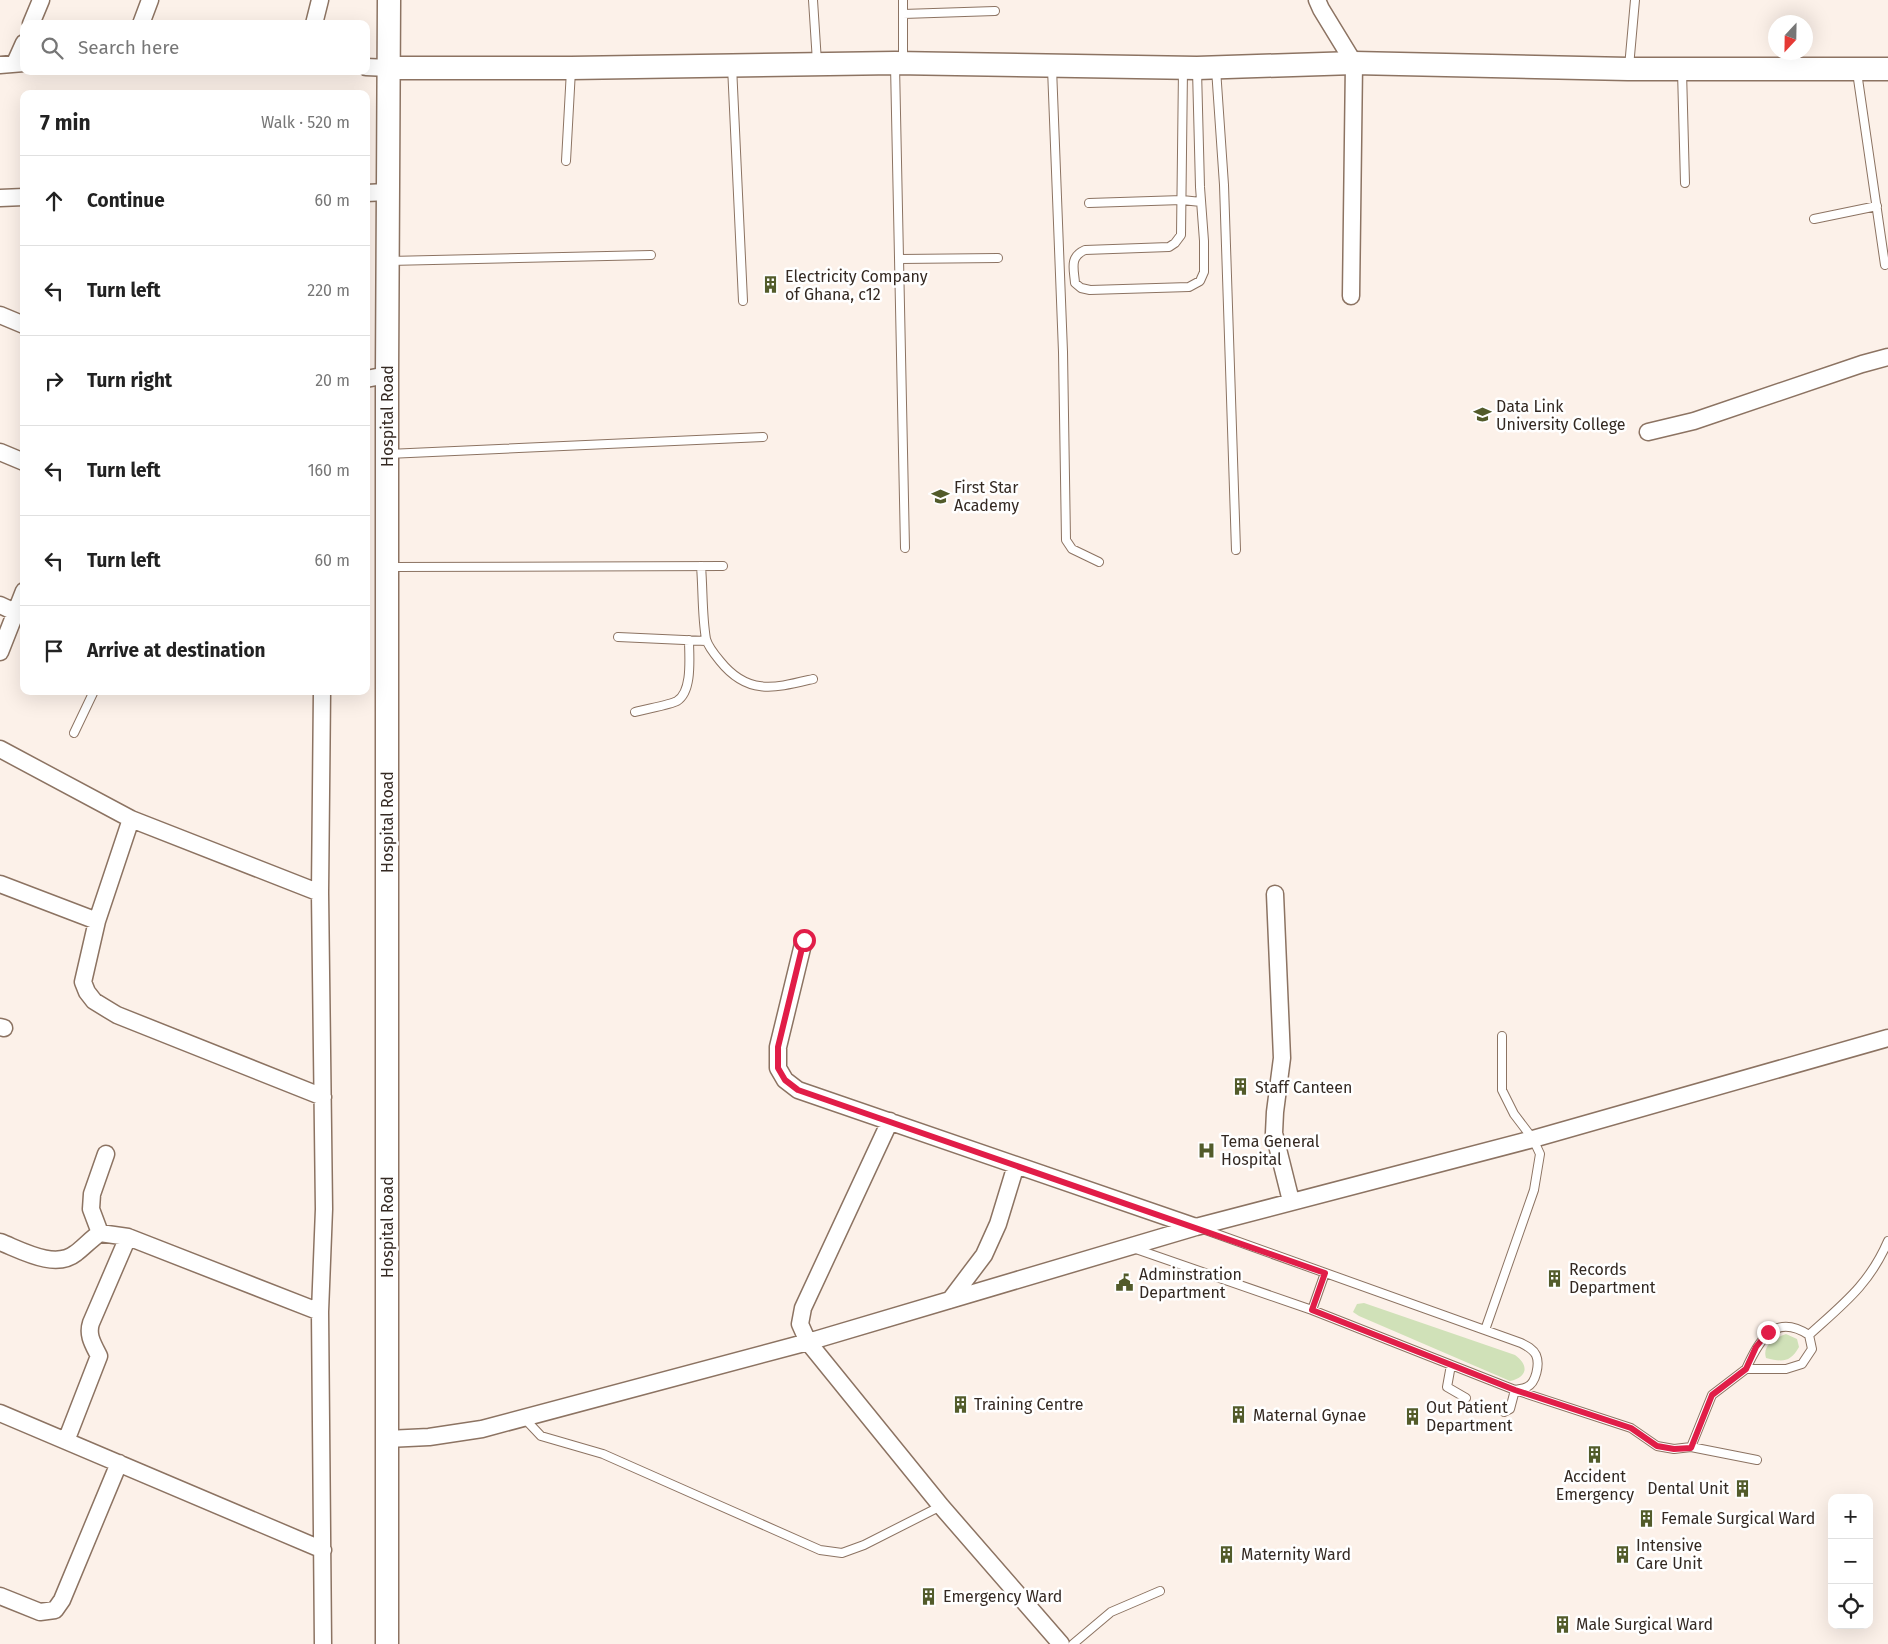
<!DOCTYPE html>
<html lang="en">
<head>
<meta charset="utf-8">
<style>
	:root { --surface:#fff; --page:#f2f2f2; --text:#222; --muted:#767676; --line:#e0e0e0 }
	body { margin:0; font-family:"Fira Sans",sans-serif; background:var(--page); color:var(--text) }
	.controls { position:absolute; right:15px; bottom:15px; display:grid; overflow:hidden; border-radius:10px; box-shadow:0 5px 20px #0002 }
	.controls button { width:45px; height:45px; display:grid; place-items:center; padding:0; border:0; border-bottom:1px solid var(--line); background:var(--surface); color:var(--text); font:25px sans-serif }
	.compass { position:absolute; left:1768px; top:15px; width:45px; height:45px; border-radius:50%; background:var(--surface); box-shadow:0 5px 20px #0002; rotate:202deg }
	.stop { position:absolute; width:15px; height:15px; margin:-11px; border:4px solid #e11d48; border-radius:50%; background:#fff }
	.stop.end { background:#e11d48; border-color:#fff; box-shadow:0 1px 5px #0008 }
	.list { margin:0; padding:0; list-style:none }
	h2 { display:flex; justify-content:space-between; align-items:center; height:65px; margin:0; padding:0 20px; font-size:21px }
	h2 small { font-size:16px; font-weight:400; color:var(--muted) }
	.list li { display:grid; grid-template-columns:32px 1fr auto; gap:15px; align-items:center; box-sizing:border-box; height:90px; padding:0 20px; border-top:1px solid var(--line) }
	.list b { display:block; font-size:19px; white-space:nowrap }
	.list em { font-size:16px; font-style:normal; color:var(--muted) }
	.icon { flex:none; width:28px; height:28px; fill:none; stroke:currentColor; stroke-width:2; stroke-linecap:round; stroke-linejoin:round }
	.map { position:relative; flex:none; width:1888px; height:1644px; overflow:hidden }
	.search { position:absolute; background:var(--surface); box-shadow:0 5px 20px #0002; left:20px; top:20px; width:350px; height:55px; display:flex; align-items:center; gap:12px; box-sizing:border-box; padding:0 18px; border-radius:10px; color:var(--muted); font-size:19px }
	.panel { position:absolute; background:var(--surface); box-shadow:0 5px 20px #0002; left:20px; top:90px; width:350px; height:605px; border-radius:10px }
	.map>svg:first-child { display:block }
</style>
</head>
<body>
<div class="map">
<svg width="1888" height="1644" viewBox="0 0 1888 1644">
	<rect width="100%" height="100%" fill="#fcf1e9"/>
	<!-- green -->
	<path fill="#d0e1b8" d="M239,90h85v4h-85z
		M1364,1303l151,52c14,10 13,22 -5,26l-151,-65 -6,-4 4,-8z
		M1786,1334l11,5 2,8c-9,16 -17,15 -33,11 -4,-13 9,-20 20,-24z"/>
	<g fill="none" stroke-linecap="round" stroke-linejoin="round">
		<defs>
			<path id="lane" d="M813,0l4,62
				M903,14l92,-3
				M903,60v-60
				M895,65l10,483
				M732,66l11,235
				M1629,67l6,-67
				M1052,68l11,284 3,188 6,9 27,13
				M1183,69l-2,166 -6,8 -6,4 -84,3c-16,7 -11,19 -10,33l6,5 9,2 99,-3 11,-6 4,-9v-31l-4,-54 -3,-117
				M1216,69l8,116 12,365
				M1682,71l3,112
				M1857,72l28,193
				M566,161l5,-91
				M1089,203l93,-3 19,2
				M1814,219l63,-13
				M900,259l98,-1
				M389,261l262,-6
				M388,454l375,-17
				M701,566c2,24 1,50 5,73 2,7 9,16 14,22 28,35 55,27 93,18
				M390,567l333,-1
				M618,637l88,4
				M635,712c10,-3 35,-7 42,-11 16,-10 12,-45 12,-61
				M74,733l20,-42
				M1133,1248l179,62 203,80c4,-1 8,-1 12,-3 9,-4 13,-23 9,-32 -3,-6 -9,-9 -15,-12l-321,-115
				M1312,1310l13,-37
				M1485,1330l49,-140 6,-36 -7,-15 -19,-25 -12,-24v-54
				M1809,1335c34,-31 60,-50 79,-94
				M1451,1365l-4,22 19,11
				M1504,1412l6,-3 5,-19 116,38 26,18 17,3 17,-2 66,13
				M524,1418l17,18 62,18 217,96 22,3 22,-8 77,-39
				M1691,1447l21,-52 34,-26h40l16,-5 10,-15 -3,-14c-35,-23 -50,6 -63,34
				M1073,1644l38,-32 49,-21"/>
			<path id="street" d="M1317,0l4,9 33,54 -3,233
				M31,24l10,-24
				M141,24l9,-24
				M314,24l6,-24
				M15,63l9,-20
				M0,65l24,-2
				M366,67l23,1
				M366,193l21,-1
				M0,198l24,-1
				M0,315l24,10
				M366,379l21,-4
				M1648,432l46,-11 168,-57 26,-7
				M0,452l24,10
				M0,605l15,7
				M0,652l24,-61
				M322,691l-2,202 4,316 -4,103 3,332
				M0,749l131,70 189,74
				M131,819l-34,102 -14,61 4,10 7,9 23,14 206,82
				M0,884l97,37
				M1275,894l7,164 -7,54 -1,21 17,68
				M804,940l-26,107v21l7,12 13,10 398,137
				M0,1027l4,1
				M890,1121l-87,187 -3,16 8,18 133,164 120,138
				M100,1233l-9,-24 1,-15 14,-40
				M0,1242c21,8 55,28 76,11 8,-6 15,-14 24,-20l28,4 192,75
				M950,1300l34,-45 14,-31 18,-59
				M0,1413l323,137
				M387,1439l42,-2 53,-8 326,-87 388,-115 337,-88 355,-101
				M66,1441l33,-85c-6,-12 -12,-21 -8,-33l37,-86
				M0,1596l40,16 15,-2 7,-10 57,-137"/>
			<g id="secondary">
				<path d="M389,68h182l324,-5 302,5 157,-5 274,6h260"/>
				<path id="s1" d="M387,1644v-1269l2,-375"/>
			</g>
		</defs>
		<!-- lane casing -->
		<use href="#lane" stroke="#8c7362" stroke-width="10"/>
		<!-- street casing -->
		<use href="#street" stroke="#8c7362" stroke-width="19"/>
		<!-- secondary casing -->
		<use href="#secondary" stroke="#8c7362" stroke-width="25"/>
		<!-- lane -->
		<use href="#lane" stroke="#fff" stroke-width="8"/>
		<!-- street -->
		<use href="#street" stroke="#fff" stroke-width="16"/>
		<!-- secondary -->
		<use href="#secondary" stroke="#fff" stroke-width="22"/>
	</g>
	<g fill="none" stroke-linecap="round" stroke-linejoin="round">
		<!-- route -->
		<path stroke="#e11d48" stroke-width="6" d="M804,940l-26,107v21l7,12 13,10 527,183 -13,37 203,80 116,38 26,18 17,3 17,-1 21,-53 34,-26 10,-22 12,-15"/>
	</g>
	<!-- icons -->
	<defs>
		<symbol id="building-bare" viewBox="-9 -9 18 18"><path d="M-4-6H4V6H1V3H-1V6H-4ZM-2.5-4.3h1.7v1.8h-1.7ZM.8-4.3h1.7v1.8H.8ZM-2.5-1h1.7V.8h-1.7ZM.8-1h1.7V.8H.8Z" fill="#525b2a" stroke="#fff" stroke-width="2.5" paint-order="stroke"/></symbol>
		<symbol id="school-bare" viewBox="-9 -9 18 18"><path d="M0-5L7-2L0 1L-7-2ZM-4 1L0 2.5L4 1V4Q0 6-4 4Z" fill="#525b2a" stroke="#fff" stroke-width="2.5" paint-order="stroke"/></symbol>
		<symbol id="hospital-bare" viewBox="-9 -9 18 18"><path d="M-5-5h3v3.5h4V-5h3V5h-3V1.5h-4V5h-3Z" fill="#525b2a" stroke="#fff" stroke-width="2.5" paint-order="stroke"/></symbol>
		<symbol id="civic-bare" viewBox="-9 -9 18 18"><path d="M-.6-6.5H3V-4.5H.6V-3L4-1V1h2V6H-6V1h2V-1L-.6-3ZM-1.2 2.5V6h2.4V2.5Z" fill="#525b2a" stroke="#fff" stroke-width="2.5" paint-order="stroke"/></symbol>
	</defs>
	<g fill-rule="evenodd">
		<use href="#building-bare" x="758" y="272" width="25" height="25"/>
		<use href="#school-bare" x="1470" y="402" width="25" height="25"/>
		<use href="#school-bare" x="928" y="484" width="25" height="25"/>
		<use href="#building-bare" x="1228" y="1074" width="25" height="25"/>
		<use href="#hospital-bare" x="1194" y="1138" width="25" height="25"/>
		<use href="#building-bare" x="1542" y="1266" width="25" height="25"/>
		<use href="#civic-bare" x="1112" y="1270" width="25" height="25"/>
		<use href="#building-bare" x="948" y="1392" width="25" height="25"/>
		<use href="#building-bare" x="1226" y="1402" width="25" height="25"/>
		<use href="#building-bare" x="1400" y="1404" width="25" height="25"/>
		<use href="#building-bare" x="1582" y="1442" width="25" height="25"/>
		<use href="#building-bare" x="1730" y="1476" width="25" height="25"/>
		<use href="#building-bare" x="1634" y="1506" width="25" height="25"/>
		<use href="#building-bare" x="1214" y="1542" width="25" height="25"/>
		<use href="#building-bare" x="1610" y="1542" width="25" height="25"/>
		<use href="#building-bare" x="916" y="1584" width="25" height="25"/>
		<use href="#building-bare" x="1550" y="1612" width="25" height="25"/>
	</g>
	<g text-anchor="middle" stroke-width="5" stroke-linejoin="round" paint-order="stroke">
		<!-- poi labels -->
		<g font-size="16" fill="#342922" stroke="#fff" text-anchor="start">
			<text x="785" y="282">Electricity Company<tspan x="785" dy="18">of Ghana, c12</tspan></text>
			<text x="1496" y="412">Data Link<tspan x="1496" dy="18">University College</tspan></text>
			<text x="954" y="493">First Star<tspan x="954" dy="18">Academy</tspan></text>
			<text x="1255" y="1093">Staff Canteen</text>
			<text x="1221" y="1147">Tema General<tspan x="1221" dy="18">Hospital</tspan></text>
			<text x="1569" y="1275">Records<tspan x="1569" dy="18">Department</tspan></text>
			<text x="1139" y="1280">Adminstration<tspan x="1139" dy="18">Department</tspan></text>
			<text x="974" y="1410">Training Centre</text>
			<text x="1426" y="1413">Out Patient<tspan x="1426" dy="18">Department</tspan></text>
			<text x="1253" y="1421">Maternal Gynae</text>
			<text x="1595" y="1482" text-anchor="middle">Accident<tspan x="1595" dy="18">Emergency</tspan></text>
			<text x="1729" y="1494" text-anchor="end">Dental Unit</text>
			<text x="1661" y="1524">Female Surgical Ward</text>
			<text x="1636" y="1551">Intensive<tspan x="1636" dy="18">Care Unit</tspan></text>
			<text x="1241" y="1560">Maternity Ward</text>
			<text x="943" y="1602">Emergency Ward</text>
			<text x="1576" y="1630">Male Surgical Ward</text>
		</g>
		<!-- street labels -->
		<g font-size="16" fill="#342922" stroke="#fff">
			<text dy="6" stroke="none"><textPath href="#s1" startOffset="1228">Hospital Road</textPath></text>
			<text transform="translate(387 822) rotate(-90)" y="6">Hospital Road</text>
			<text transform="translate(387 1227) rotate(-90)" y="6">Hospital Road</text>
		</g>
	</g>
</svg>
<div class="controls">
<button>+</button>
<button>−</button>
<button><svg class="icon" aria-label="locate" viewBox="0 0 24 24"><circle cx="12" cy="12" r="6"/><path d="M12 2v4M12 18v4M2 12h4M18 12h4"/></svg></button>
</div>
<svg class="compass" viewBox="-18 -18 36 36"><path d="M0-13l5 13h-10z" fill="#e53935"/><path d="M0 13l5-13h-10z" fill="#767676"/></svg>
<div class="stop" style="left:804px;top:940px"></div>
<div class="stop end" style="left:1768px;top:1332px"></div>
<div class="search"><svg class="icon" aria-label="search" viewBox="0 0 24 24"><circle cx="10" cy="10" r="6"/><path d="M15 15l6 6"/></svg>Search here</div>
<section class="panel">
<h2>7 min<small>Walk · 520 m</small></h2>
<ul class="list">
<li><svg class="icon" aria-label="ahead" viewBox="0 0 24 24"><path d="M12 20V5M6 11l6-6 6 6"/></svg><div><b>Continue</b></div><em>60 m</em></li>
<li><svg class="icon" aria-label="left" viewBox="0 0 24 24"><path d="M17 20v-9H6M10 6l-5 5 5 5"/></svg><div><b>Turn left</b></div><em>220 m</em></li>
<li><svg class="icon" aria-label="right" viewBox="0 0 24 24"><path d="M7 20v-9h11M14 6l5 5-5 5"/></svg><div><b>Turn right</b></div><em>20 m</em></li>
<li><svg class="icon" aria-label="left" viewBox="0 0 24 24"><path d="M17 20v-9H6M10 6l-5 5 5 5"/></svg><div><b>Turn left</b></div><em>160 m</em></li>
<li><svg class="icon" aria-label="left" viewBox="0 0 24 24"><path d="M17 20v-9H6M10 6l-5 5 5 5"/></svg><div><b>Turn left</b></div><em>60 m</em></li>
<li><svg class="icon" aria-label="arrive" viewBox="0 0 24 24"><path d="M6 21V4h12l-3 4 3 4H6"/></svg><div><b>Arrive at destination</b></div></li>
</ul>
</section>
</div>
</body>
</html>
